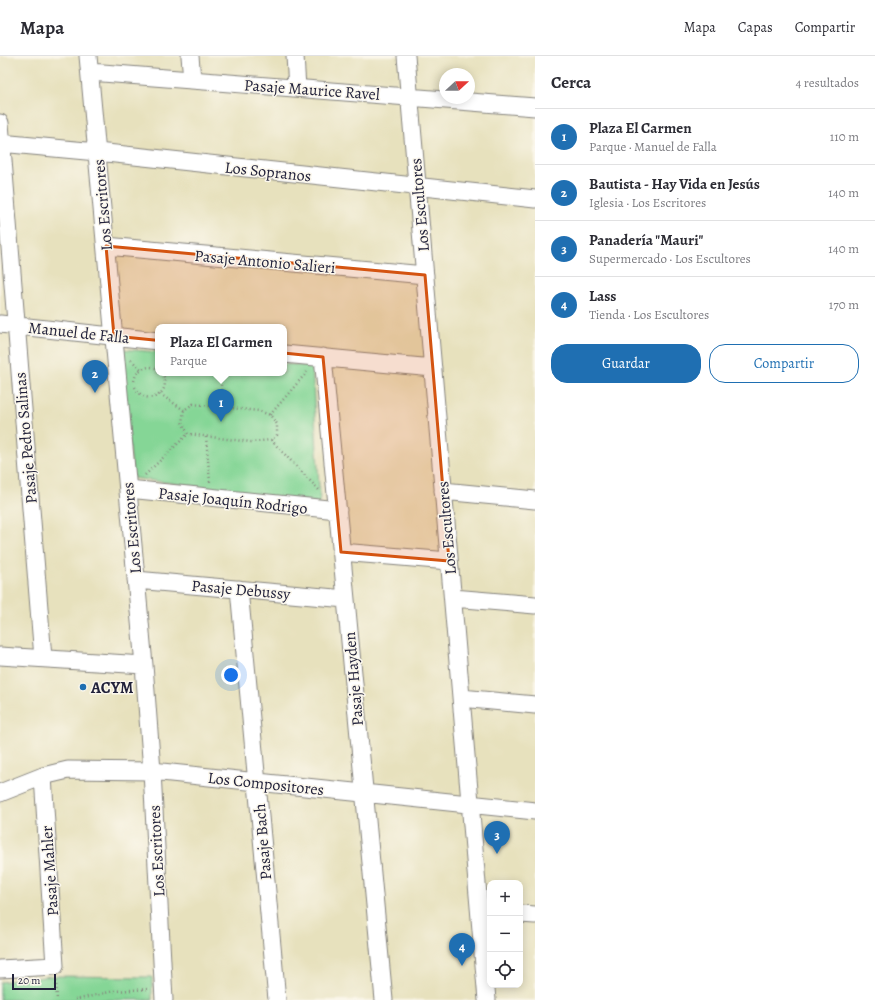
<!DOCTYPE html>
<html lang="es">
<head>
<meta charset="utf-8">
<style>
	:root { --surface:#fff; --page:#f2f2f3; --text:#2b2b33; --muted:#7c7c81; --line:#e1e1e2; --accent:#1f6fb2 }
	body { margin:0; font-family:Alegreya,serif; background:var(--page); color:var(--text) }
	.controls { position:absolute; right:12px; bottom:12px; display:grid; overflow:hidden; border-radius:8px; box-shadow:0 2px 10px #0003 }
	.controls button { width:36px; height:36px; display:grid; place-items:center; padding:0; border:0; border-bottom:1px solid var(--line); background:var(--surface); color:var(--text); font:20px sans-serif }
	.compass { position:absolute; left:439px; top:12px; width:36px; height:36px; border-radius:50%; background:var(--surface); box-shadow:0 2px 10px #0003; rotate:69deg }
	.scale { position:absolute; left:12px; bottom:10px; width:44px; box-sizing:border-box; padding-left:4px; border:2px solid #22223b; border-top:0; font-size:11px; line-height:14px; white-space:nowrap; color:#22223b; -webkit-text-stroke:3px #fbf7ec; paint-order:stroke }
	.you { position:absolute; left:231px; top:619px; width:14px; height:14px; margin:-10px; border:3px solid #fff; border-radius:50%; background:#1a73e8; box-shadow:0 0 0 6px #1a73e833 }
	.badge { display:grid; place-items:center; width:26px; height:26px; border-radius:50%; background:var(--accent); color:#fff; font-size:13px; font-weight:700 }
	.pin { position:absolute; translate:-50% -33px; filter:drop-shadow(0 1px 2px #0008) }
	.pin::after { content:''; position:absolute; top:21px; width:14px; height:12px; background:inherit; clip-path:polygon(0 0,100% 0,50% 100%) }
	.popup { position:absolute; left:155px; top:268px; width:132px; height:52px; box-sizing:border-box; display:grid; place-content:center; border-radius:8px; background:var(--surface); filter:drop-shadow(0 1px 3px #0005); font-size:13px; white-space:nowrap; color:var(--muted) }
	.popup b { font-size:15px; color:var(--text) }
	.popup::after { content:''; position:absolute; left:50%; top:100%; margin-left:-8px; border:8px solid transparent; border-top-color:var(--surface) }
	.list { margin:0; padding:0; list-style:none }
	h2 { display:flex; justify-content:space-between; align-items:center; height:52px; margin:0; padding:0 16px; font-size:17px }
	h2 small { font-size:13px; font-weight:400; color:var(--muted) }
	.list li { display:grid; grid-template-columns:26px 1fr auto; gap:12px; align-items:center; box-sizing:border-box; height:56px; padding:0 16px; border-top:1px solid var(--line) }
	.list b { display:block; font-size:15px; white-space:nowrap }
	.list p { margin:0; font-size:13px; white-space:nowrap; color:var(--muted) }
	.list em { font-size:13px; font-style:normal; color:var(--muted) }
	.actions { display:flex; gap:8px; padding:12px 16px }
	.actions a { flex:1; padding:9px 0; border:1px solid var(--accent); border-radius:16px; text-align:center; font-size:14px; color:var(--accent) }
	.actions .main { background:var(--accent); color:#fff }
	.icon { flex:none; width:22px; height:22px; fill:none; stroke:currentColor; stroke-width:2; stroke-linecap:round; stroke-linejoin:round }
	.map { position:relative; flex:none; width:535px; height:944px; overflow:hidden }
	header { display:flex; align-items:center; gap:24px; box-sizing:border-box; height:56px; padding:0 20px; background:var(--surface); border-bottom:1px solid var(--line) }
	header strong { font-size:19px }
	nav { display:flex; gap:22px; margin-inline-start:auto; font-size:14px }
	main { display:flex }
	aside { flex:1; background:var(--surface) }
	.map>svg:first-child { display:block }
</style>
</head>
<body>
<header>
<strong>Mapa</strong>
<nav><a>Mapa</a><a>Capas</a><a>Compartir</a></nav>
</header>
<main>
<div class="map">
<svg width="535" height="944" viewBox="0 0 535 944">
	<rect width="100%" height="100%" fill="#fbf7ec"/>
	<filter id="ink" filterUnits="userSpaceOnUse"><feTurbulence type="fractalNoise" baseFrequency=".025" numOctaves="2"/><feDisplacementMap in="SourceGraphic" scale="8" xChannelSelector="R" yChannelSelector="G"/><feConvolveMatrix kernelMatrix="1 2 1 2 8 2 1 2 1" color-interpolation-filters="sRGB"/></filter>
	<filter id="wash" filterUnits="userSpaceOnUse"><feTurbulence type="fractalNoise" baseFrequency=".012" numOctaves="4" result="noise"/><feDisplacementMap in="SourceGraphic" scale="16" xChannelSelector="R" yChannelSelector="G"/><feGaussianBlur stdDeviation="0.9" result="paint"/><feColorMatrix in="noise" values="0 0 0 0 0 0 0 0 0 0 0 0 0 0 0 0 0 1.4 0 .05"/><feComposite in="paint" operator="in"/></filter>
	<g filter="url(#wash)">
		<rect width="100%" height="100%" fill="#e7e1bd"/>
		<!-- green -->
		<path fill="#85d696" stroke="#547c68" d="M120,293l38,3v21h126v-9l28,2 8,137 -187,-25z
			M52,920l100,1v23h-152v-18z"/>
	</g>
	<g filter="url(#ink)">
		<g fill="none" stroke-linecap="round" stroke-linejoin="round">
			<defs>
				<path id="street" d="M88,0l56,609 8,106 12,229
					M190,0l2,23
					M295,0l2,32
					M406,0l81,944
					M90,16l445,35
					M0,67l43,535
					M0,87l97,9 438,47
					M106,190l319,29
					M0,268l158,17
					M284,298l149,14
					M323,301l61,643
					M128,433l210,21
					M443,435l92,9
					M341,496l108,9
					M136,524l210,19
					M239,533l38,411
					M453,542l82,7
					M0,600l144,9
					M461,642l74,7
					M0,737l43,-17 25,-6 84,1 383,40
					M520,858l15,1
					M0,913l55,-3 -12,-190"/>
			</defs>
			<!-- street casing -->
			<use href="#street" stroke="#84827c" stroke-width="19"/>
			<!-- path -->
			<path stroke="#84827c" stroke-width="2.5" stroke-dasharray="1 3" stroke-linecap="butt" d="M131,304l10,9
				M220,317l3,35
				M134,325c2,-12 14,-17 24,-12
				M135,331c11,22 39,6 27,-14
				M160,338l24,16
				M193,348l66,7 11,4 7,9v11l-6,5 -20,2 -63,-8 -6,-12 2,-12z
				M270,359l37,-43
				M206,381l4,45
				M271,384l48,50
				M145,419l43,-41
				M56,925l1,19
				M75,944l39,-9 35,-2"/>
			<!-- street -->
			<use href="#street" stroke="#fff" stroke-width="17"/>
		</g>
	</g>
	<!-- marked area -->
	<path fill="#d45411" fill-opacity="0.2" stroke="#d45411" stroke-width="3" stroke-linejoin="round" d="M106,190l319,29 24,286 -108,-9 -18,-195 -209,-21z"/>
	<!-- markers -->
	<circle fill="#1f6fb2" stroke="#fbf7ec" stroke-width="1.5" cx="83" cy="631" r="4"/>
	<g text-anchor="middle" stroke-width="3" stroke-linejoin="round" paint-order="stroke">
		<!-- street labels -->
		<g font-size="16" fill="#22223b" stroke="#fbf7ec">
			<text transform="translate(312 33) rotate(4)" y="6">Pasaje Maurice Ravel</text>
			<text transform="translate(268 115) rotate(6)" y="6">Los Sopranos</text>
			<text transform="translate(102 149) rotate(-95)" y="6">Los Escritores</text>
			<text transform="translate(419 149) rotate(-95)" y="6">Los Escultores</text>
			<text transform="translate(265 205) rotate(5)" y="6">Pasaje Antonio Salieri</text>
			<text transform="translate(79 276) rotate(6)" y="6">Manuel de Falla</text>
			<text transform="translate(25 382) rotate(-95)" y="6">Pasaje Pedro Salinas</text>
			<text transform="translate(233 444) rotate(6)" y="6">Pasaje Joaquín Rodrigo</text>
			<text transform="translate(131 472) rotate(-95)" y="6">Los Escritores</text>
			<text transform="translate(446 472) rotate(-95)" y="6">Los Escultores</text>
			<text transform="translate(241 533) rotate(5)" y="6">Pasaje Debussy</text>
			<text transform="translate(353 623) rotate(-95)" y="6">Pasaje Hayden</text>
			<text transform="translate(266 727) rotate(6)" y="6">Los Compositores</text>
			<text transform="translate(262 786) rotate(-95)" y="6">Pasaje Bach</text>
			<text transform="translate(156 795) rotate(-93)" y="6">Los Escritores</text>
			<text transform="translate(49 815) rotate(-94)" y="6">Pasaje Mahler</text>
		</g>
		<!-- poi labels -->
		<g font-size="16" font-weight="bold" fill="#22223b" stroke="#fbf7ec" text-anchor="start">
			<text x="91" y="637">ACYM</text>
		</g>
	</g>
</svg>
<div class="controls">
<button>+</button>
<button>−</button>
<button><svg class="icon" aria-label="locate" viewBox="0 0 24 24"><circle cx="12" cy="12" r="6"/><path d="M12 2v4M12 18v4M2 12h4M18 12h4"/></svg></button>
</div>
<svg class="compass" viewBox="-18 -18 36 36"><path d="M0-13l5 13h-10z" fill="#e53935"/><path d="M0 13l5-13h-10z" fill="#7c7c81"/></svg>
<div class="scale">20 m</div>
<div class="you"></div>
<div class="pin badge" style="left:221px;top:366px">1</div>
<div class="popup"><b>Plaza El Carmen</b>Parque</div>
<div class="pin badge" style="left:95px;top:337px">2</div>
<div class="pin badge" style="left:497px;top:798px">3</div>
<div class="pin badge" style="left:462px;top:910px">4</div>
</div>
<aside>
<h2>Cerca<small>4 resultados</small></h2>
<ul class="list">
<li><span class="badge">1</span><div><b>Plaza El Carmen</b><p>Parque · Manuel de Falla</p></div><em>110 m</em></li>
<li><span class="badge">2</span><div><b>Bautista - Hay Vida en Jesús</b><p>Iglesia · Los Escritores</p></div><em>140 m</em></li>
<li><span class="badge">3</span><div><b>Panadería &quot;Mauri&quot;</b><p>Supermercado · Los Escultores</p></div><em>140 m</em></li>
<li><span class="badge">4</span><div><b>Lass</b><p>Tienda · Los Escultores</p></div><em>170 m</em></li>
</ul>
<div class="actions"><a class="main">Guardar</a><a>Compartir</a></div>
</aside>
</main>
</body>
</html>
